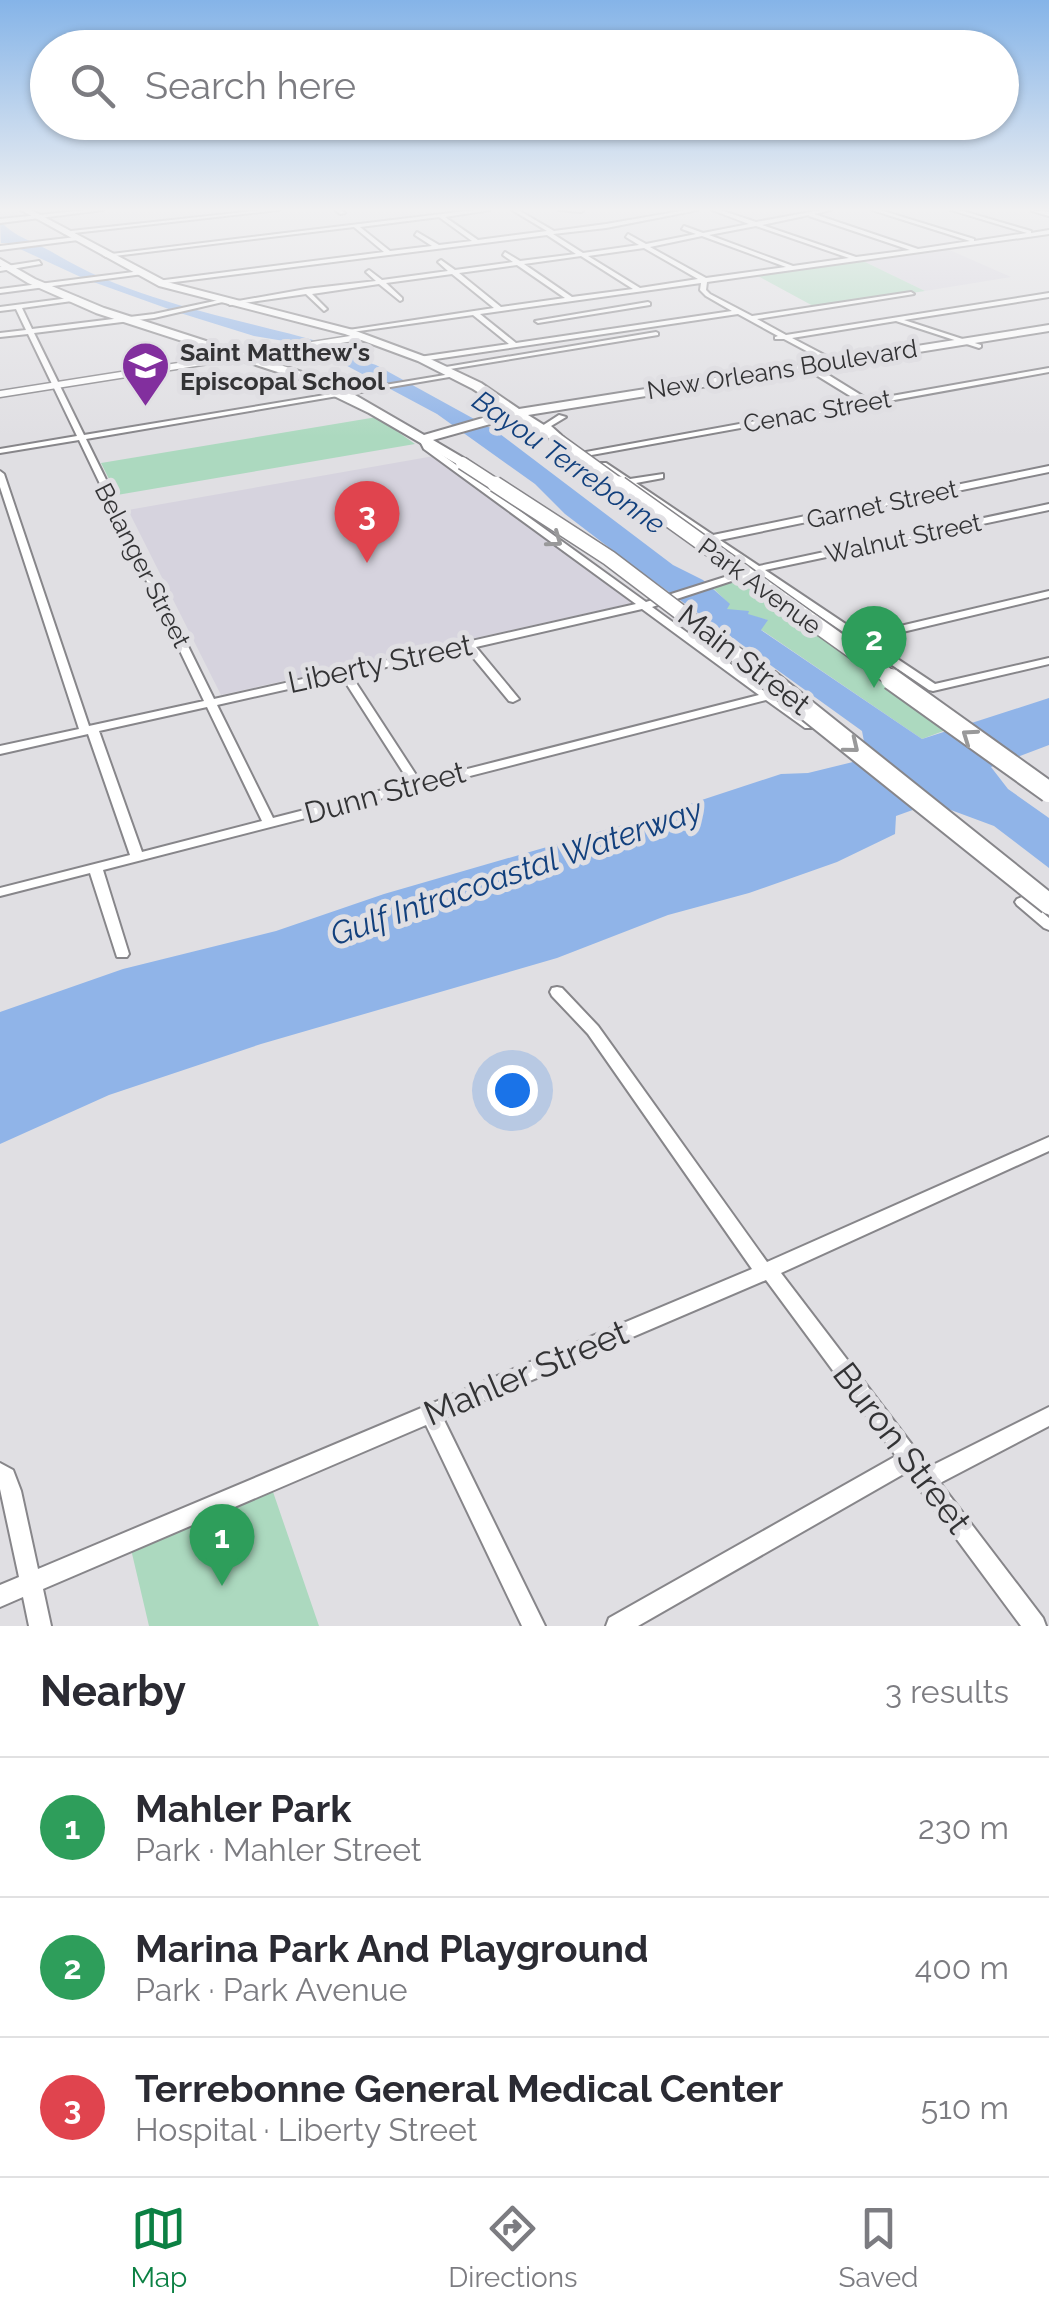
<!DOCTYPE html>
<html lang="en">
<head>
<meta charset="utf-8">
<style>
	:root { --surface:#fff; --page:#f2f2f3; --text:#2b2b33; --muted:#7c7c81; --line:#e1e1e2; --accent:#0b8043 }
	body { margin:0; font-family:Raleway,sans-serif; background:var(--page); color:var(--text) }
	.you { position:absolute; left:512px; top:1090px; width:35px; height:35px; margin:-25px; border:8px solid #fff; border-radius:50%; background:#1a73e8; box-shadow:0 0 0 15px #1a73e833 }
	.badge { display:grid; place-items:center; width:65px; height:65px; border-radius:50%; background:var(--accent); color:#fff; font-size:32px; font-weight:700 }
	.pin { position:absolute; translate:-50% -82px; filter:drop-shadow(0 2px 5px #0008) }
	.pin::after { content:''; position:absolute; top:52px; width:35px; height:30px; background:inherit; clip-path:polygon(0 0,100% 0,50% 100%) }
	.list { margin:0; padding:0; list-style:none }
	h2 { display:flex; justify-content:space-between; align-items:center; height:130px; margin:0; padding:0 40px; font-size:42px }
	h2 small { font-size:32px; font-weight:400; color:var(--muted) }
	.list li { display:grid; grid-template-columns:65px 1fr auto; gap:30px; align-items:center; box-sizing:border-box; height:140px; padding:0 40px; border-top:2px solid var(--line) }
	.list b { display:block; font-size:38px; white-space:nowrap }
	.list p { margin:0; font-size:32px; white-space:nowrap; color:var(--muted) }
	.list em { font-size:32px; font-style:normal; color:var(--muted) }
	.icon { flex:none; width:55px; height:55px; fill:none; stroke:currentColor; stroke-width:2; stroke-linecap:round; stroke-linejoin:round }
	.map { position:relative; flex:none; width:1049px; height:1626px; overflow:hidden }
	.search { position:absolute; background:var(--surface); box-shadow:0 2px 8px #0004; left:30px; right:30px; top:30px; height:110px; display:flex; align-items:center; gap:25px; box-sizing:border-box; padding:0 35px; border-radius:55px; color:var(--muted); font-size:38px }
	.sheet { height:550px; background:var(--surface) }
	nav { display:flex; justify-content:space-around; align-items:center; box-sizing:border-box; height:140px; border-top:2px solid var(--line); background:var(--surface); font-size:28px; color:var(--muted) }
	nav a { display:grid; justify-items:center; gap:5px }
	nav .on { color:var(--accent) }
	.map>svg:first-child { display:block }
</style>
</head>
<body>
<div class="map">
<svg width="1049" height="1626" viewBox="0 0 1049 1626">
	<rect width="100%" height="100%" fill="#e0dfe3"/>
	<!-- built -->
	<path fill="#d6d3de" d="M945,248l66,29 -86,14 -64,-31z
		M434,456l198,147 -411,92 -93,-185z"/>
	<!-- green -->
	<path fill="#acd9bf" d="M861,260l64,31 -110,16 -59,-32z
		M377,417l38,27 -298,51 -16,-32z
		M744,574l210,153 -32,12 -162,-110 7,-9 -41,-11 3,-5 -19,-19z
		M271,1486l48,140h-170l-19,-81z"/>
	<!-- water -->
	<path fill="#90b4e8" d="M0,221c16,17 33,20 52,31 82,50 180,65 272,91l-2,1 6,5 48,16 120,66 177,134 30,15 27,24 -3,5 22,2 -1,3 20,6 -7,10 161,109 127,-41v47l-58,22 17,22 41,29v50l-55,-42 -62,-23 -36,13 -1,18 -58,28 -88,31 -81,22 -111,43 -296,86 -152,51 -109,49v-132l123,-43 153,-38 108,-37 263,-76 134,-44 27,-1 49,-12 8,-14 -3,-16 -221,-159 -76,-58 -30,-30 -98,-70 -129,-69 -54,-9 -77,-24 -92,-33 -78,-36h-6z"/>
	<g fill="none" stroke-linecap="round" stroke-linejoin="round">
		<defs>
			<path id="minor" d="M87,210h16l-103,13v-4z
				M263,210h16l-214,24 -3,-2z
				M335,210h6l4,3 -5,1z
				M475,210h15l-45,7 33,23 69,-9 -35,-21h6l36,21 52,-7 81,-14h11l-92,18 -53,6 30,19 56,-8 -13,-8 2,-3 18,10 50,-10 -14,-5 2,-3 19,7 46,-9 -37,-14h8l36,12 65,-12h10l-17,4 104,35 52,-8 -98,-31h8l94,29v2l53,-8 -76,-23h8l72,21v2l18,-3v4l-342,48 -1,8 4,4 42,22 159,-24 3,2 -157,25 29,16 263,-42v4l-145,23 77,25v2l-2,1 -83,-27 -104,17 40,21v4h-3l-45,-24h-9v-2l3,-1 -40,-22 -316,47 -4,-2 1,-2 90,-13 -36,-29 -128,18 -3,-2 152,-23 -42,-34 -66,9 16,15v2l-2,1 -21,-17 -67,10 15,15 -3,2 -18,-17 -76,11 -3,-2 79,-14 70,-8 -10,-9 3,-2 13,10 66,-9 -10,-9 3,-2 14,10 58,-8 -10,-7 2,-3 15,9 56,-7 -29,-19 -388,49 -2,-3 227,-29 -30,-25 -248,30 -3,-2zM809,215v1l101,34 -54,7 -94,-32zM439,217l33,24 -33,4 -22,-13 -2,3 17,11 -42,5 -30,-24zM756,226l93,32 -56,8 -84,-31zM702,236l84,31 -80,11 -56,-31zM644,248l54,31 -58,9 -52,-32zM581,256l52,33 -61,8 -48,-33zM517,265l48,33 -64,9 -42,-34zM701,283l-1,7 6,6 26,15 -216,32 -36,-29z
				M559,210h25l-3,2z
				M1031,210l18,2v4l-17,-5z
				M39,261l2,3 -41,7v-4z
				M141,271l2,3 -143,19v-4z
				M77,297l2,1v2l-57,8 10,21 122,-15 70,-15 3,2 -73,17 -120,15 50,102 373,-62 4,2 -375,64 128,260 422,-95 -212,-155 -5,-10 4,-2h3l4,9 216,156 104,-33 -150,-102v-4h6l24,16 33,-5v4l-27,5 77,52 336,-69v6l-329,68 39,26 290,-62v6l-284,60 97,65 187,-44v6l-180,43 66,44 114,-26v6l-116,27 -4,-1 -173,-117 -104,34 117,85 5,1 1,3 38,28 2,2 -2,2h-8l-39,-28 -663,170 26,84 -2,3h-10l-27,-84 -90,23v-8l130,-33 -42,-121 -88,20v-8l79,-17 -79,-242v-16l4,3 85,252 115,-25 -125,-261 -79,13v-4l77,-13 -49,-102 -28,3v-4l26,-3 -10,-21 -16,2v-4zM642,609l117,86 -339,86 -69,-106 115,-26 43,52 4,1 6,-3 -43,-52zM342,677l68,106 -137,35 -56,-113zM207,707l55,114 -120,31 -43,-121z
				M648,302l2,1v2l-112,18 -3,-2z
				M656,332l2,1v2l-214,35 -4,-2z
				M803,363h6l60,37 180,-32v4l-463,84 -4,-2 4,-2 274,-50 -57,-35z
				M559,415l7,2 -15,9 10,9 -4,2 -15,-11z
				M1022,897l5,2 22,19v12l-5,-2 -27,-23 -2,-3 2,-3z
				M557,987l5,1 36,38 169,236 282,-125v14l-268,122 148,194 120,-60v19l-109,57 103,135 3,8h-25l-114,-154 -269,154h-32l3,-8 287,-162 -130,-176 -323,138 102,208h-23l-96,-201 -383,164 8,37h-22l-6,-29 -23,10v-22l19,-8 -19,-88v-26l13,7 8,21 17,78 714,-300 -164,-235 -36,-38 -2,-4 2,-4z"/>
			<path id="tertiary" d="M76,237l2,3 -78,10v-4z"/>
			<path id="secondary" d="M363,334l5,3 -2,2 -366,58v-6z"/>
			<path id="primary" d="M21,210h10l136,72 186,48 73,27 55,26 38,26 530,-84v6l-521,84 35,22v6l-5,1 -43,-27 -82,23 34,20v6l-5,1 -93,-54 -70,-34 -203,-66 -68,-30 -28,-17v-7l35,20 69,29 204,66 47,21 69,40 83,-24 -34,-22 -55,-28 -73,-27 -186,-48z"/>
		</defs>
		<!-- minor casing -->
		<use href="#minor" stroke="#87868a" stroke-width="4"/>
		<!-- tertiary casing -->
		<use href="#tertiary" stroke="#87868a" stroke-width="4"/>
		<!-- secondary casing -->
		<use href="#secondary" stroke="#87868a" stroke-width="3"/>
		<!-- primary casing -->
		<use href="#primary" stroke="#87868a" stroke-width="4"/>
		<!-- minor -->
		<use href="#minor" fill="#fff" fill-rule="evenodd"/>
		<!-- tertiary -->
		<use href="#tertiary" fill="#fff" fill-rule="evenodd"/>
		<!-- secondary -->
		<use href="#secondary" fill="#fff" fill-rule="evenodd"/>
		<!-- primary -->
		<use href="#primary" fill="#fff" fill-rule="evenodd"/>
		<defs>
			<path id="primary-bridge-far2" d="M558,440l65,47
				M462,463l37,24"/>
			<path id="primary-bridge-far1" d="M495,484l114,74 162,123
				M620,484l275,197"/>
			<path id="primary-bridge" d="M768,679l281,225
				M891,679l158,113"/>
		</defs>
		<!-- primary-bridge-far2 casing -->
		<use href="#primary-bridge-far2" stroke="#87868a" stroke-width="15" stroke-linecap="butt"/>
		<!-- primary-bridge-far1 casing -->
		<use href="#primary-bridge-far1" stroke="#87868a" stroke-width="18" stroke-linecap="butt"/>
		<!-- primary-bridge casing -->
		<use href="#primary-bridge" stroke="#87868a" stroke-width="24" stroke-linecap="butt"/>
		<!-- primary-bridge-far2 -->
		<use href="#primary-bridge-far2" stroke="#fff" stroke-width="12"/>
		<!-- primary-bridge-far1 -->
		<use href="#primary-bridge-far1" stroke="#fff" stroke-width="15"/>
		<!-- primary-bridge -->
		<use href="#primary-bridge" stroke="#fff" stroke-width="20"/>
	</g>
	<!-- one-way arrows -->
	<defs><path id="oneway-chevron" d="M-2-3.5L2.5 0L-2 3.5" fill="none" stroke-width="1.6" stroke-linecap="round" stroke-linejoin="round" transform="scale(2.5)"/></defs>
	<g stroke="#99999a">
		<use href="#oneway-chevron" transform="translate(555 540) rotate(36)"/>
		<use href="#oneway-chevron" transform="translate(969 736) rotate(-145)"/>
		<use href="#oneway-chevron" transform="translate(852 746) rotate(39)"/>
	</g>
	<!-- sky -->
	<linearGradient id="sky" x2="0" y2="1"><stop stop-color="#85b4e8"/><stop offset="0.48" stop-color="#f1f1f2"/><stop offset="1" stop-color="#f1f1f2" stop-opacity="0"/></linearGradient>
	<rect width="1049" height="437" fill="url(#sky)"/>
	<!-- icons -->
	<defs>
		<symbol id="school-pin" viewBox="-11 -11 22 30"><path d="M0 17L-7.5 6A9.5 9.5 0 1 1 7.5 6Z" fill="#822f9e" stroke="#e0dfe3"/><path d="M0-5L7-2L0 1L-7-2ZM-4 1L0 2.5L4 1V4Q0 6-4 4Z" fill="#fff"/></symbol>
	</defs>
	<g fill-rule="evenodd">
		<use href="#school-pin" x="118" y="338" width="55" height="75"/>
	</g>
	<g text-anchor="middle" stroke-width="10" stroke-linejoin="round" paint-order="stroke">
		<!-- far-poi labels -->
		<g font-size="25" font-weight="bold" fill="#333335" stroke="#e0dfe3" text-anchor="start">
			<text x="180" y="361">Saint Matthew's<tspan x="180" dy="29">Episcopal School</tspan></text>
		</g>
		<!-- far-street labels -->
		<g font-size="25" fill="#333335" stroke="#e0dfe3">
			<text transform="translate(782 369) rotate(-9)" y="9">New Orleans Boulevard</text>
			<text transform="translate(817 411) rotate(-10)" y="9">Cenac Street</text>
			<text transform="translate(882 504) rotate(-12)" y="9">Garnet Street</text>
			<text transform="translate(903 538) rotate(-12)" y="9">Walnut Street</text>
			<text transform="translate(143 565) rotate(63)" y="9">Belanger Street</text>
			<text transform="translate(760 586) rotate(36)" y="9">Park Avenue</text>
		</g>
		<!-- far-water labels -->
		<g font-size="28" font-style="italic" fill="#12407d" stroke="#e0dfe3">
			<text transform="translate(569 462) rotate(35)" y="10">Bayou Terrebonne</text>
		</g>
		<!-- street labels -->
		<g font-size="30" fill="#333335" stroke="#e0dfe3">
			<text transform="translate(744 660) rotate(38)" y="10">Main Street</text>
			<text transform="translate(380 664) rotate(-12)" y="10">Liberty Street</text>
			<text transform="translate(385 793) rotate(-15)" y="10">Dunn Street</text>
		</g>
		<!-- water labels -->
		<g font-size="32" font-style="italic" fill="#12407d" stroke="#e0dfe3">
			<text transform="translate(516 872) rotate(-19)" y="11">Gulf Intracoastal Waterway</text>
		</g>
		<!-- near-street labels -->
		<g font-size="35" fill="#333335" stroke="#e0dfe3">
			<text transform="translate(526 1373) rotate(-23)" y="12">Mahler Street</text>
			<text transform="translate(902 1448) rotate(53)" y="12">Buron Street</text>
		</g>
	</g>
</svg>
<div class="you"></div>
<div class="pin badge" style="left:222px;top:1586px;background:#2e9e5b">1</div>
<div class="pin badge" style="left:874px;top:688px;background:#2e9e5b">2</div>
<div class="pin badge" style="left:367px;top:563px;background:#e0444e">3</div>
<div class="search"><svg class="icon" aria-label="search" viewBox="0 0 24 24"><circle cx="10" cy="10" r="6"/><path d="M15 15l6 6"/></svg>Search here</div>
</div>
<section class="sheet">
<h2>Nearby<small>3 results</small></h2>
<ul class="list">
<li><span class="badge" style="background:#2e9e5b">1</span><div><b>Mahler Park</b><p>Park · Mahler Street</p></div><em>230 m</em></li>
<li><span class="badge" style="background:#2e9e5b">2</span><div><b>Marina Park And Playground</b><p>Park · Park Avenue</p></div><em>400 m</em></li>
<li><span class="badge" style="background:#e0444e">3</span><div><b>Terrebonne General Medical Center</b><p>Hospital · Liberty Street</p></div><em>510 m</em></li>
</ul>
</section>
<nav>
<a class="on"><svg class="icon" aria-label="map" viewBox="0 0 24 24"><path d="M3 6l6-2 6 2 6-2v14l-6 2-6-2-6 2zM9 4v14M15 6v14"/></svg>Map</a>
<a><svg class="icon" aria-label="directions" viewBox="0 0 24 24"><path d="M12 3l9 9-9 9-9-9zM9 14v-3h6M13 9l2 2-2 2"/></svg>Directions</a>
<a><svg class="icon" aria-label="saved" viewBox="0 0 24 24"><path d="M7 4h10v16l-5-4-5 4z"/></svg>Saved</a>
</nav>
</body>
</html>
